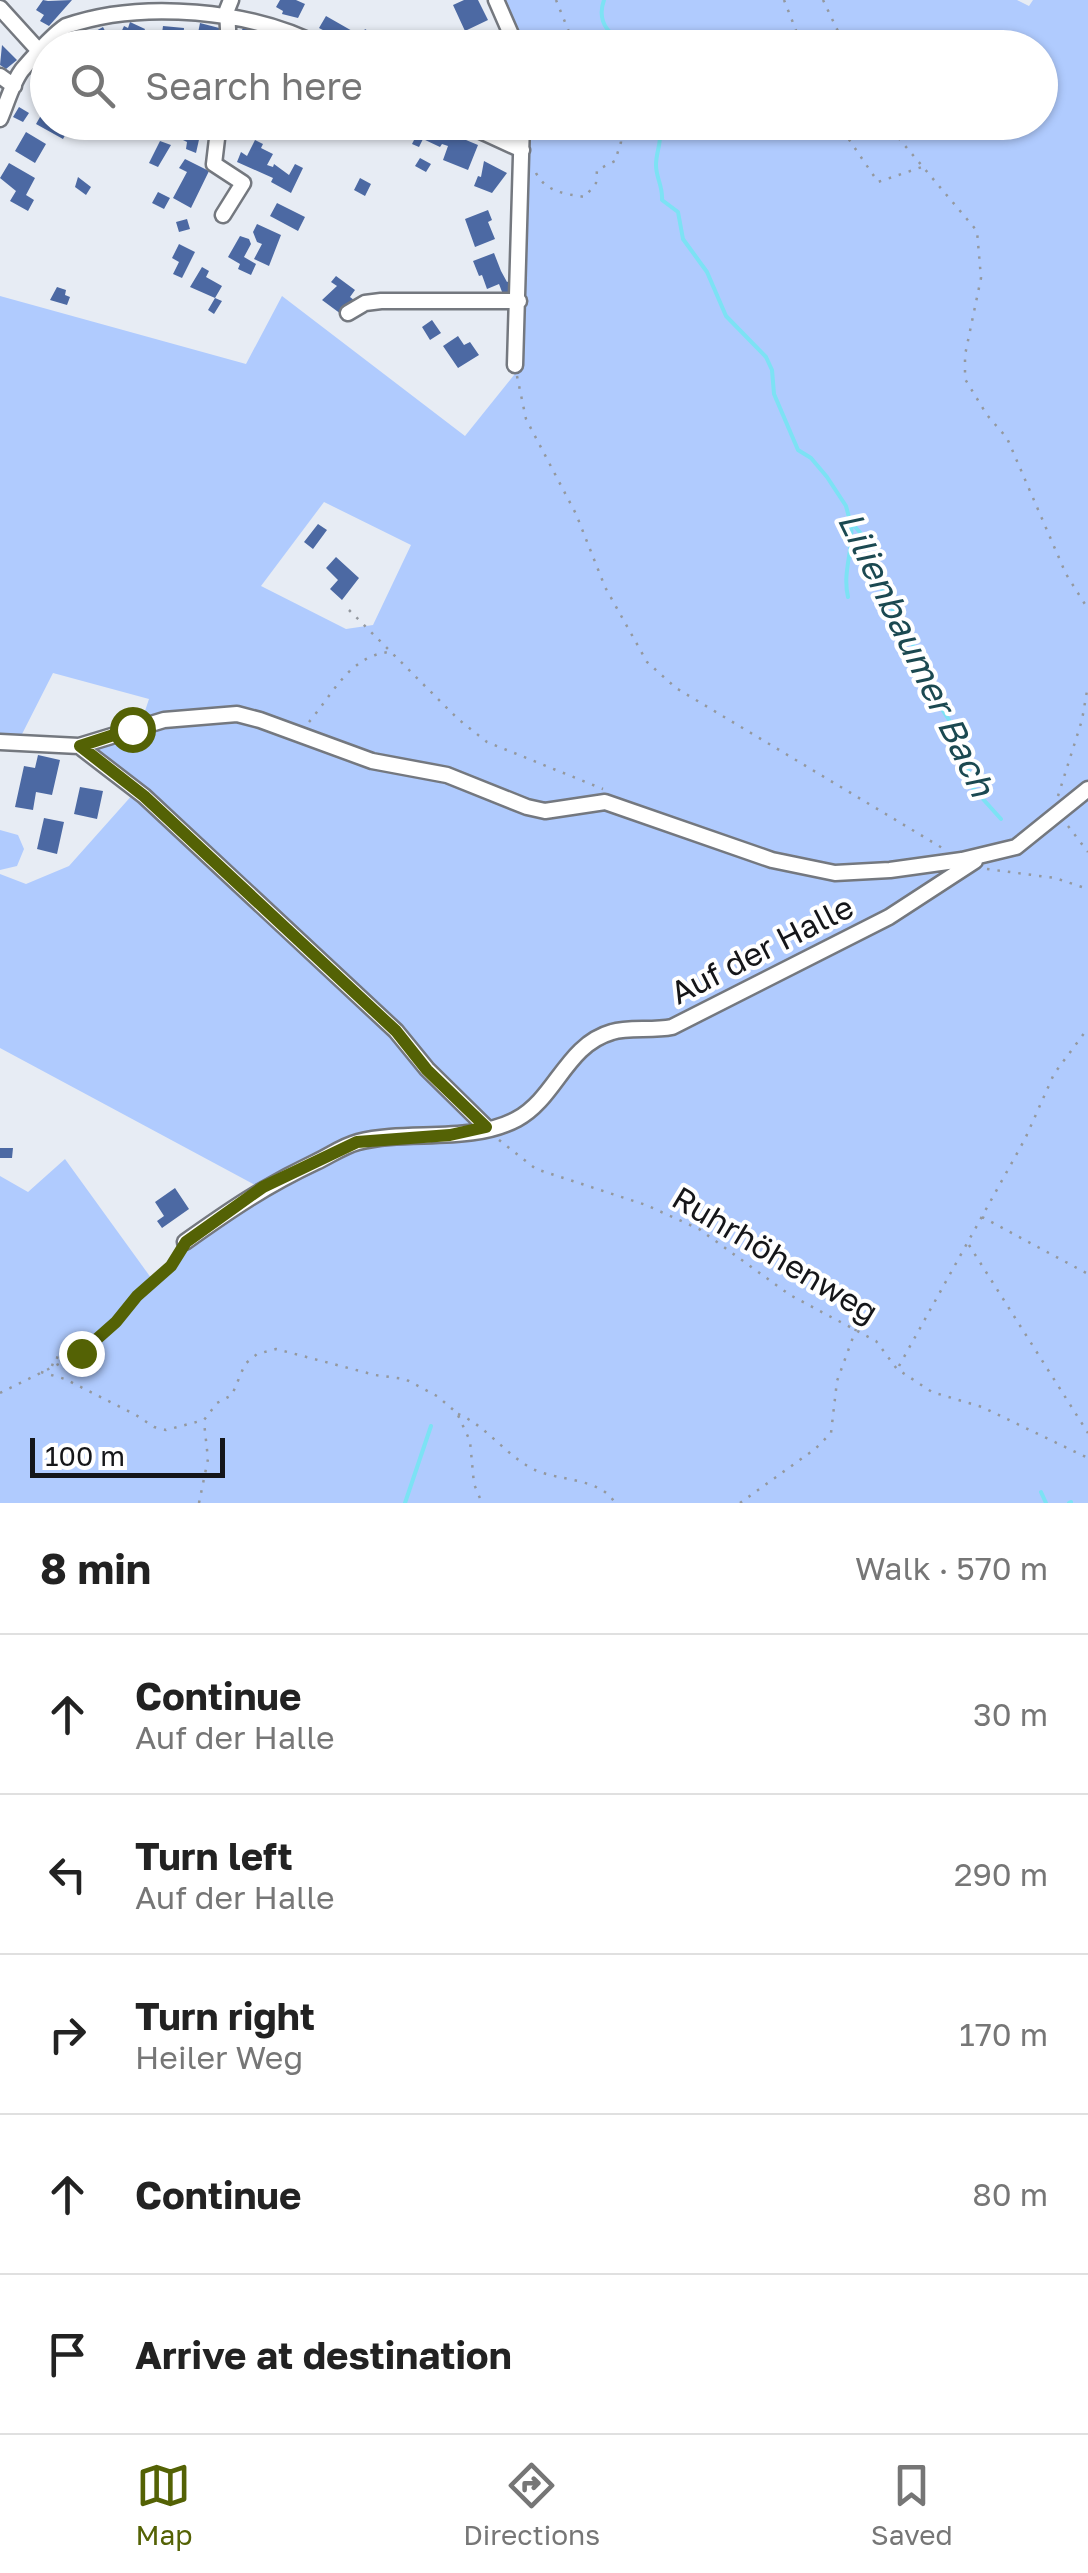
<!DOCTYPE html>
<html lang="en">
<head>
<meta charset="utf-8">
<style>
	:root { --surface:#fff; --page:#f2f2f2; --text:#222; --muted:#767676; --line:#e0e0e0; --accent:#546205 }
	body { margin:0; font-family:"Golos Text",sans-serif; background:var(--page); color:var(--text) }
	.scale { position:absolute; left:30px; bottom:25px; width:195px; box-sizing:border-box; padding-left:10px; border:5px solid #151619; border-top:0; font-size:28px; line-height:35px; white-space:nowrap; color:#151619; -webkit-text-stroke:8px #fff; paint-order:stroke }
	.stop { position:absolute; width:30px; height:30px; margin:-22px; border:8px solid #546205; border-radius:50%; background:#fff }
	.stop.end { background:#546205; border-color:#fff; box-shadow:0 2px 10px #0008 }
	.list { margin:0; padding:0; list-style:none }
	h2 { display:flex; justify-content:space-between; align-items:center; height:130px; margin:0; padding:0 40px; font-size:42px }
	h2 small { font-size:32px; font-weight:400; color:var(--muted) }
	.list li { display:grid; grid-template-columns:65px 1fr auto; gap:30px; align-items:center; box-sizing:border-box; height:160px; padding:0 40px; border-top:2px solid var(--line) }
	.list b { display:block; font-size:38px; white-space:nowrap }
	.list p { margin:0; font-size:32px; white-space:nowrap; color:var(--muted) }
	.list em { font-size:32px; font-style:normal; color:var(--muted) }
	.icon { flex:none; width:55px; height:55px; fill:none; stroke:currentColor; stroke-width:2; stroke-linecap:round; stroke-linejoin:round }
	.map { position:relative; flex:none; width:1088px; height:1503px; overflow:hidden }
	.search { position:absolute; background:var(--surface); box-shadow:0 2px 8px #0004; left:30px; right:30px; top:30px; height:110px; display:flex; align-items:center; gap:25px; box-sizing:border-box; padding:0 35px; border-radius:55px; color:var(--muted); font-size:38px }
	.sheet { height:930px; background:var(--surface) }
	nav { display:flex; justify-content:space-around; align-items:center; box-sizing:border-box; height:140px; border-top:2px solid var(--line); background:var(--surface); font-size:28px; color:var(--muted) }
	nav a { display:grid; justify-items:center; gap:5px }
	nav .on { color:var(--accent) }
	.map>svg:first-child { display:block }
</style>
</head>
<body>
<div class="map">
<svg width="1088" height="1503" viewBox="0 0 1088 1503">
	<rect width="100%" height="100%" fill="#e7ecf4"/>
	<!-- green -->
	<path fill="#b0cbfe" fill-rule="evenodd" d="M501,0h516l12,6 4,-6h55v1503h-1088v-327l28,16 37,-33 89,123 17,-14 15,-25 73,-56 -259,-139v-174l26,10 43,-18 65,-73 33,34 205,185 -275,-257 -1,-9 33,-14 115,-18 -103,9 8,-24 -96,-26 -35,69 -18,-3v-443l246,68 36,-68 183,140 53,-66 7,-247 515,-1v-74l-518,-1zM324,502l87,43 -38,80 -27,4 -85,-43z
		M0,830l18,5 6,14 -7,17 -17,4z"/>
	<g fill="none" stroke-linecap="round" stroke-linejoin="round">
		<!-- stream -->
		<path stroke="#7ce2f4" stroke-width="4" d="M604,0c-9,25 9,37 27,48
			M656,122c9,16 0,27 0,43 0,13 7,21 6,35l16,12 5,27 24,33 19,44 40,41 6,13 2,24 24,56 13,8 16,19 19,29 4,15 14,16 8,33 23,44 16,24 13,44 35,53 14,53 28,31
			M848,597c-6,-25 6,-48 3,-73
			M1041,1492l5,11
			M405,1503l26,-77
			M1069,1503l2,-1"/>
	</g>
	<!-- building -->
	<path fill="#4c69a3" d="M43,0l5,1 24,-1 -23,26 -9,-5 4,-6 -8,-5z
		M280,0h16l9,4 -7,14 -16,-4 1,-3 -7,-4z
		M464,0h14l10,20 -23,11 -12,-26z
		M326,16l35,20 4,-7 16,10 -5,9 -21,-1 -36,-19z
		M130,22l15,7 -7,17 -19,-9 5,-11 4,2z
		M200,23l23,6 -6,14 -8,-2 -1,7h-13z
		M245,25l7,4 2,-3 9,8 -6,9 6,5h-21l-3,-4 5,-9 -4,-2z
		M163,26l21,2 -1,13 7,1 -1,6h-29z
		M103,27l11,21h-28l-5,-9z
		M279,34l10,6 -5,8 -11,-4z
		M507,43v5h-32v-4z
		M2,45l15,15 -11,9 -6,-4z
		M44,72l4,2v18l-11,-6z
		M48,103v19h24l-9,17 -27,-15z
		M19,107l10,6 -6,9 -10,-5z
		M74,122h15l12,7 -4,7z
		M186,122h17l-7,31 -10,-4 1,-7 -4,-2z
		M228,122h13l-1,9 -13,-1z
		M423,122l55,23 -10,25 -25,-10 5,-14 -6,-2 -2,3 -17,-8 -4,8 -7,-3z
		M26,132l20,12 -11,19 -20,-12z
		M255,140l8,4 -2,4 12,6 -6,11 6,2 1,-3 15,11 6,-11 8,4 -12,25 -20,-11 2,-4 -36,-16 4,-10 6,4z
		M160,141l11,4 -13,22 -9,-4z
		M420,158l11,6 -5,8 -11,-6z
		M185,159l24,12 -18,37 -18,-10 14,-26 -8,-4z
		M484,161l23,12 -15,20 -18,-7 4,-10 3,1z
		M9,163l26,15 -9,17 8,5 -6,11 -18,-10 6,-10 -16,-13z
		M78,177l13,10 -5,8 -11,-8z
		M360,178l11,6 -6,12 -11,-6z
		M158,192l12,6 -6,11 -12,-6z
		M277,203l28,14 -7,14 -28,-15z
		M488,210l4,10 -4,2 7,17 -20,8 -10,-28z
		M187,219l3,10 -11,3 -3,-10z
		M257,224l24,11 -12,31 -15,-7 8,-15 -5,-2 -4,-10z
		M240,236l9,3 2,5 -7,13 12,7 -5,11 -13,-6 2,-5 -12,-7z
		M179,244l16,8 -13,26 -9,-4 6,-12 -7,-4z
		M494,253l7,18 6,11 5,-2 5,13 -13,4 -5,-13 -12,5 -5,-14 -3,1 -6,-15z
		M202,267l7,4 -3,6 16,9 -7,12 7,3 -8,13 -6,-4 7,-12 -25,-11z
		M336,276l19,14 -5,7 4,3 -13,14 -19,-14 15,-14 -6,-4z
		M57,287l9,3 -1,5 5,2 -3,8 -17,-5z
		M432,320l9,13 -11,7 -8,-13z
		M458,336l6,9 6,-3 9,13 -21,13 -15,-22z
		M318,524l9,6 -14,19 -9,-7z
		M336,557l23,21 -17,22 -12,-11 8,-9 -12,-12z
		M38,755l22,5 -8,35 -16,-3 -3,18 -18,-3 9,-41 11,2z
		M80,787l23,4 -6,28 -23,-5z
		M44,818l20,4 -7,32 -20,-5z
		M0,1148h13l-1,10h-12z
		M175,1188l14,21 -27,19 -5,-7 7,-5 -9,-14z"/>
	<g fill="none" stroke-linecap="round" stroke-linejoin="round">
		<defs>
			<path id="minor" d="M496,0l21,48
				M0,8l40,44
				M229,48l-2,-38 4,-10
				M0,76l14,10
				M0,119c7,-16 12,-36 22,-49 12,-14 29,-34 44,-44 75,-26 186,-17 258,22
				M219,122l-5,42 29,19 -20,32
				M461,122l61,28
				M348,313l17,-10 16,-2h138
				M515,365l7,-243
				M0,742l79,4 85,-26 73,-6 23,6 112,41 75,14 80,32 18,4 60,-9 167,58 63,13 55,-3 72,-10 54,-13 72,-58
				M79,746l65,50 252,235 31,38 59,58
				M185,1242c45,-32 80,-56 131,-80 13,-6 27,-16 42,-20 49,-13 112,2 159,-23 39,-21 49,-74 95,-87 16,-5 41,-1 60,-5l217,-110 86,-56"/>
		</defs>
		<!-- minor casing -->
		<use href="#minor" stroke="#74787f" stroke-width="19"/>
		<!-- path -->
		<path stroke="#94989e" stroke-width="2.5" stroke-dasharray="2.5 8" stroke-linecap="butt" d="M556,0l18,44 4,4
			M784,0l19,48
			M823,0l23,48
			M837,122l41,60 44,-15
			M885,122l92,109 4,47 -16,77v24l22,36 20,23 59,136 22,35
			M536,173c10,19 29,21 49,24l11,-14 1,-13 18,-9 6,-19v-20
			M517,376l9,43 50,95 29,73 42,75 29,26 268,161
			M349,610l109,109 29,23 116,47
			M309,722c23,-27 41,-67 81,-70
			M1058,796l24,-76 6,-35
			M1068,826l20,26
			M987,869l68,9 33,11
			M499,1140l37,29 110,36 53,24 91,66 86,46 21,28 35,23 50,15 106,51
			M982,1217l106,57
			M969,1245l119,188
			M52,1366l3,-9 7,2
			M899,1366l126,-227 29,-65 34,-46
			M41,1372l24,7 71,36 18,12 12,3 38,-10 13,-17 15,-8 13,-31 12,-10 19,-5 99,26 30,4 32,17 20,17 13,28 4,43 8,19
			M0,1393l81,-40 35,-31 61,-67
			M458,1414c29,12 48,42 77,56 24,11 66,8 80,33
			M199,1503l9,-44 -4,-37
			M740,1503l75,-54 16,-16 6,-52 19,-52"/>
		<!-- minor -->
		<use href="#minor" stroke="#fff" stroke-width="14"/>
	</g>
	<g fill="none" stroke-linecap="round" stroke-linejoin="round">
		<!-- route -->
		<path stroke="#546205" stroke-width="12" d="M81,1353l35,-31 21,-26 34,-30 15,-24 77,-55 94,-45 93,-7 36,-8 -59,-57 -31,-39 -252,-235 -64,-50 52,-17"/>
	</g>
	<g text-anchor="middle" stroke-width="8" stroke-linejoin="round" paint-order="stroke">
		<!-- street labels -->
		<g font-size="32" fill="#151619" stroke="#fff">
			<text transform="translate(762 950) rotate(-27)" y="11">Auf der Halle</text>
			<text transform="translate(775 1255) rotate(31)" y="11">Ruhrhöhenweg</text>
		</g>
		<!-- water labels -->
		<g font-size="35" font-style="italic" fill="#1b4951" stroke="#fff">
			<text transform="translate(916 654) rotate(64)" y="12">Lilienbaumer Bach</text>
		</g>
	</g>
</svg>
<div class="scale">100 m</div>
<div class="stop" style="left:132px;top:729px"></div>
<div class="stop end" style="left:81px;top:1353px"></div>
<div class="search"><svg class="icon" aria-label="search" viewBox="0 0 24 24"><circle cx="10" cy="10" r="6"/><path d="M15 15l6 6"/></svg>Search here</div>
</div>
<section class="sheet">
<h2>8 min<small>Walk · 570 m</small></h2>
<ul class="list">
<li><svg class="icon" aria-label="ahead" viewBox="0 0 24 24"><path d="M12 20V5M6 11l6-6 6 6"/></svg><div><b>Continue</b><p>Auf der Halle</p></div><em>30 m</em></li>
<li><svg class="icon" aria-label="left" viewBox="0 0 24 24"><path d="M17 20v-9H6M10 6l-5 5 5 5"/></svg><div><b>Turn left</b><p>Auf der Halle</p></div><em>290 m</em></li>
<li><svg class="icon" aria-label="right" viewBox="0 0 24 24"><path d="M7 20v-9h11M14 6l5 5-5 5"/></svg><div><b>Turn right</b><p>Heiler Weg</p></div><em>170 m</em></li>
<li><svg class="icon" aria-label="ahead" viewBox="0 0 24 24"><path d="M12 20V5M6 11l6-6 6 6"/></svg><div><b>Continue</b></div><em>80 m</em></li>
<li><svg class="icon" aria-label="arrive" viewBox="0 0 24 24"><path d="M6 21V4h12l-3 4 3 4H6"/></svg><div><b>Arrive at destination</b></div></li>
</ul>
</section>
<nav>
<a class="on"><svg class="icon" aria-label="map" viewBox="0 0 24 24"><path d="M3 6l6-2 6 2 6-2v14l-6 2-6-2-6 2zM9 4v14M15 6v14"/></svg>Map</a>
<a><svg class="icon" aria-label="directions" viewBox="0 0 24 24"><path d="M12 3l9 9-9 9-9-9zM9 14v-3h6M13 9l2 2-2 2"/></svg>Directions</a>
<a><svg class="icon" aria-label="saved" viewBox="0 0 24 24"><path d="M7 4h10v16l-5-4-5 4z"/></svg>Saved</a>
</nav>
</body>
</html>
